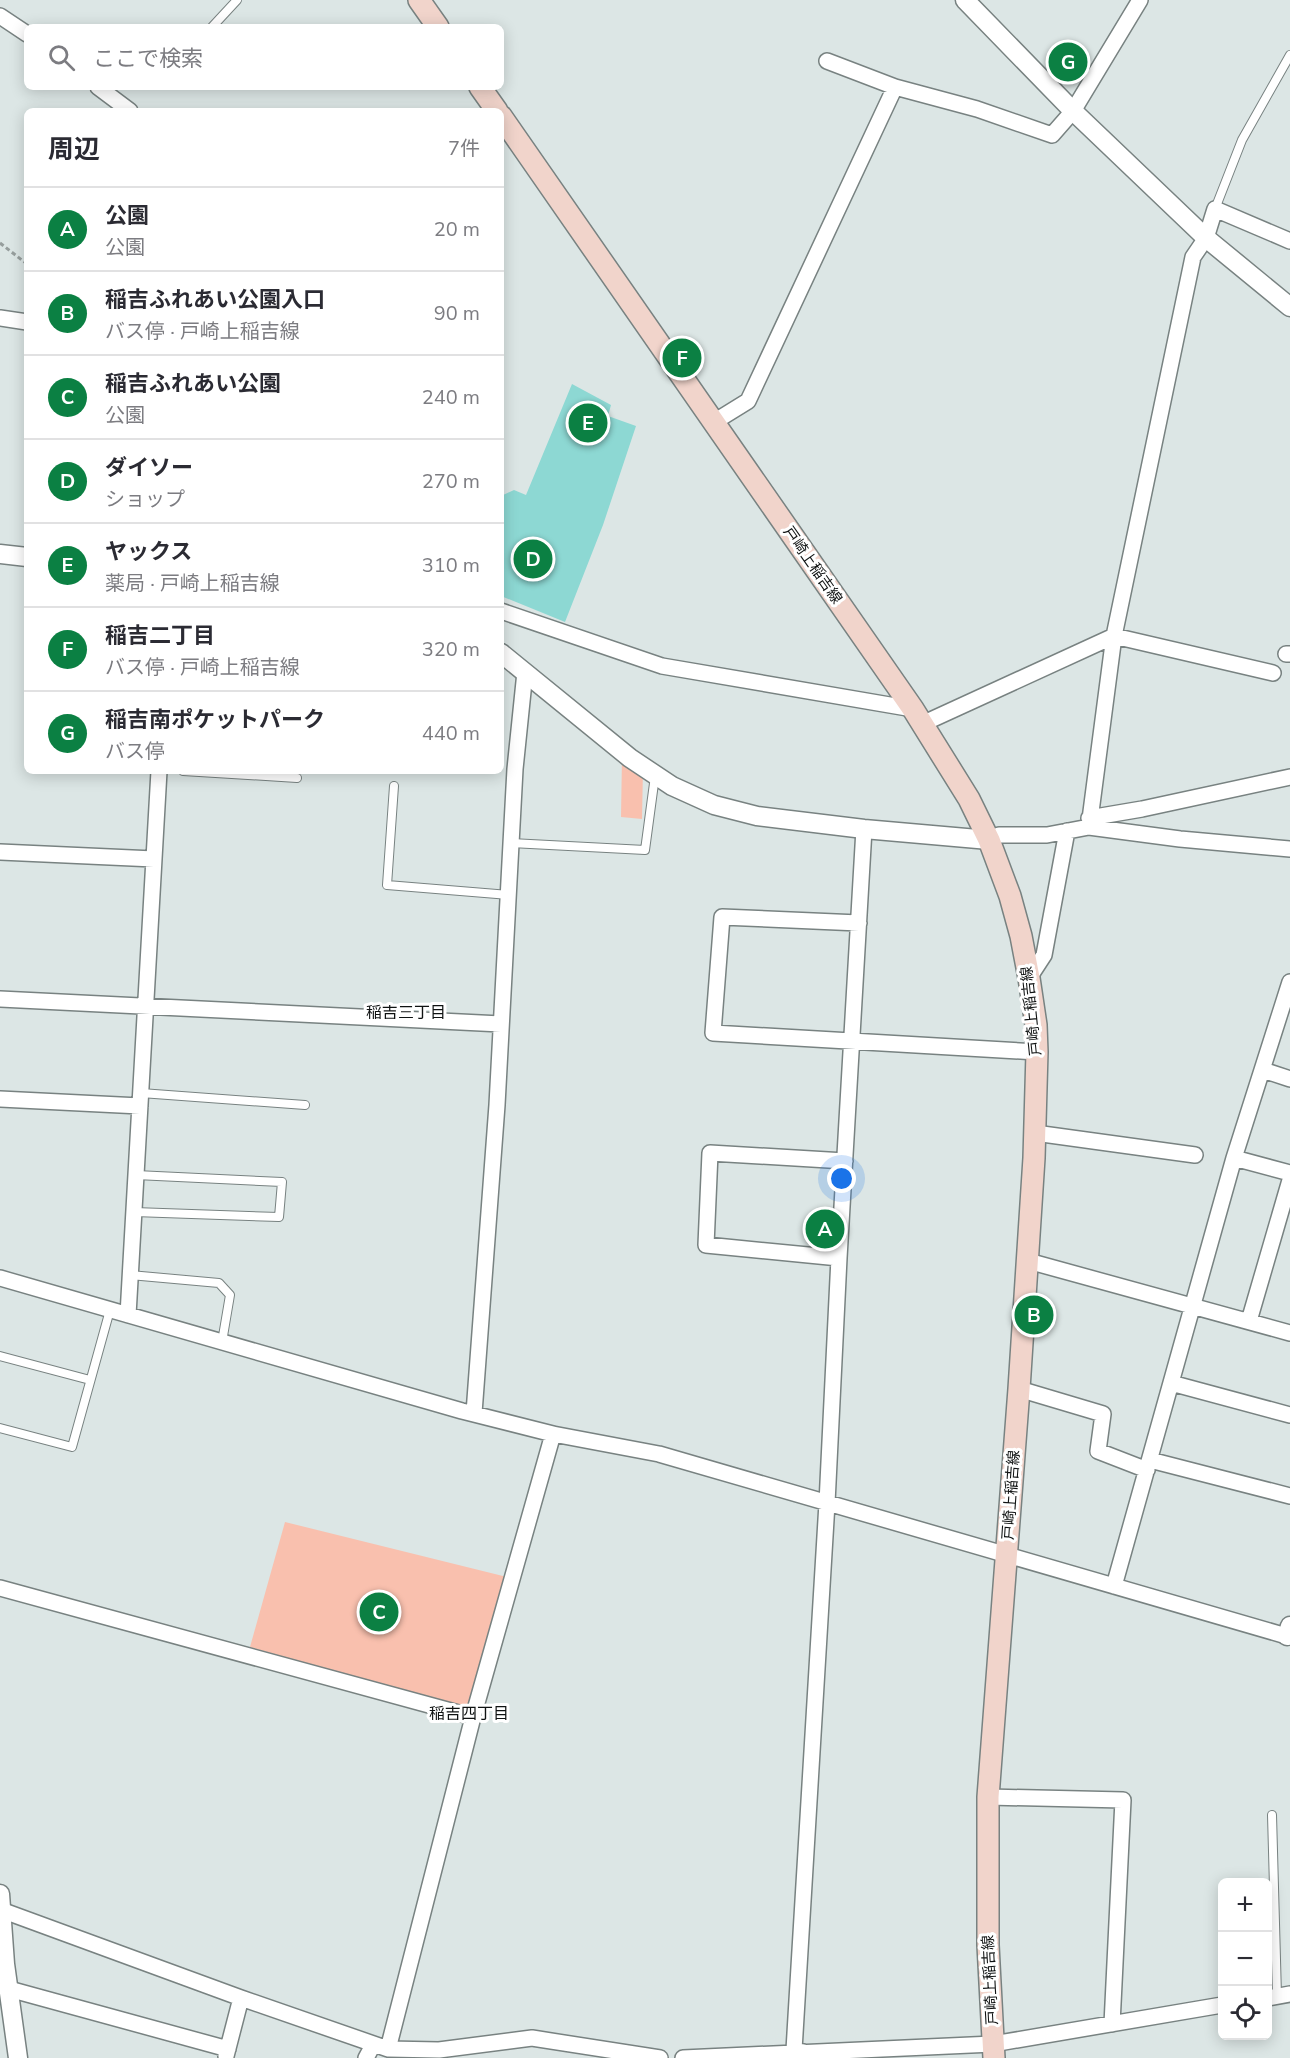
<!DOCTYPE html>
<html lang="ja">
<head>
<meta charset="utf-8">
<style>
	:root { --surface:#fff; --page:#f2f2f3; --text:#2b2b33; --muted:#7c7c81; --line:#e1e1e2; --accent:#0b8043 }
	body { margin:0; font-family:"Nunito Sans","Noto Sans JP",sans-serif; background:var(--page); color:var(--text) }
	.controls { position:absolute; right:18px; bottom:18px; display:grid; overflow:hidden; border-radius:9px; box-shadow:0 3px 15px #0003 }
	.controls button { width:54px; height:54px; display:grid; place-items:center; padding:0; border:0; border-bottom:2px solid var(--line); background:var(--surface); color:var(--text); font:30px sans-serif }
	.you { position:absolute; left:842px; top:1179px; width:21px; height:21px; margin:-15px; border:4px solid #fff; border-radius:50%; background:#1a73e8; box-shadow:0 0 0 9px #1a73e833 }
	.badge { display:grid; place-items:center; width:39px; height:39px; border-radius:50%; background:var(--accent); color:#fff; font-size:20px; font-weight:700 }
	.pin { position:absolute; translate:-50% -50%; border:3px solid #fff; box-shadow:0 2px 6px #0006 }
	.list { margin:0; padding:0; list-style:none }
	h2 { display:flex; justify-content:space-between; align-items:center; height:78px; margin:0; padding:0 24px; font-size:26px }
	h2 small { font-size:20px; font-weight:400; color:var(--muted) }
	.list li { display:grid; grid-template-columns:39px 1fr auto; gap:18px; align-items:center; box-sizing:border-box; height:84px; padding:0 24px; border-top:2px solid var(--line) }
	.list b { display:block; font-size:22px; white-space:nowrap }
	.list p { margin:0; font-size:20px; white-space:nowrap; color:var(--muted) }
	.list em { font-size:20px; font-style:normal; color:var(--muted) }
	.icon { flex:none; width:33px; height:33px; fill:none; stroke:currentColor; stroke-width:2; stroke-linecap:round; stroke-linejoin:round }
	.map { position:relative; flex:none; width:1290px; height:2058px; overflow:hidden }
	.search { position:absolute; background:var(--surface); box-shadow:0 3px 15px #0003; left:24px; top:24px; width:480px; height:66px; display:flex; align-items:center; gap:15px; box-sizing:border-box; padding:0 21px; border-radius:9px; color:var(--muted); font-size:22px }
	.panel { position:absolute; background:var(--surface); box-shadow:0 3px 15px #0003; left:24px; top:108px; width:480px; height:666px; border-radius:9px }
	.map>svg:first-child { display:block }
</style>
</head>
<body>
<div class="map">
<svg width="1290" height="2058" viewBox="0 0 1290 2058">
	<rect width="100%" height="100%" fill="#dce6e5"/>
	<!-- park -->
	<path fill="#f9c0ae" d="M622,756l21,13 -1,50 -21,-2z
		M814,1210h23l-2,39h-23z
		M285,1522l222,55 -39,132 -218,-62z"/>
	<!-- building -->
	<path fill="#8dd8d3" d="M572,384l39,21 -3,11 28,10 -33,99 -38,97 -64,-26v-100l13,-6 12,5z"/>
	<g fill="none" stroke-linecap="round" stroke-linejoin="round">
		<defs>
			<path id="service" d="M212,27l25,-27
				M1215,209l27,-69 48,-85
				M183,771l114,7
				M394,786l-7,99 122,10
				M511,843l134,7 10,-74
				M141,1093l164,12
				M134,1212l145,5 3,-35 -146,-7
				M130,1275l89,8 11,12 -8,47
				M0,1356l90,24
				M0,1428l72,19 38,-137
				M1272,1815l5,181"/>
			<path id="minor" d="M0,16l27,18
				M827,61l68,26 82,22 75,26 21,-24 67,-111
				M98,87l32,24
				M0,318l27,4
				M714,422l34,-21 147,-314
				M501,611l161,55 251,43
				M1286,654h4
				M922,724l192,-88 159,37
				M1089,818l53,-9 148,-32
				M1089,827l25,-191 79,-379 13,-19 9,-29 75,32
				M989,840l10,-5h48l42,-8 91,12 110,10
				M0,852l154,7
				M859,923l-137,-6 -9,116 324,19
				M1029,978l15,-23 23,-124
				M0,999l501,25
				M1263,1070l27,9
				M0,1099l140,7
				M1035,1133l160,22
				M1234,1158l56,15
				M839,1258l-133,-13 4,-92 135,8
				M1028,1261l262,72
				M0,1278l462,133 91,23 106,20 631,183
				M128,1315l31,-544
				M1249,1321l41,-141
				M1171,1383l119,32
				M1019,1389l84,25 -5,37 49,19
				M474,1413l23,-308 18,-336 10,-97
				M1150,1460l140,36
				M1114,1586l120,-428 56,-176
				M0,1588l473,129
				M988,1797l135,3 -11,224
				M1,1910l240,88 147,51 51,1 93,-12 128,20
				M9,1989l219,60
				M1268,1998l22,-4
				M388,2049l85,-332 80,-283
				M804,2052l-10,-2 33,-547 12,-245 25,-429
				M226,2056l15,-58
				M366,2058l7,-13
				M683,2058l310,-14 229,-39"/>
			<path id="tertiary" d="M965,0l108,111 133,127 84,69
				M0,554l27,3
				M501,653l129,105 42,28 42,19 43,11 107,13 125,11
				M1287,1636l3,-10
				M0,1894l5,70 13,94"/>
			<path id="secondary" d="M419,0l19,27
				M480,87l17,24
				M501,116l412,593 56,90 20,41 21,56 11,40 8,42 7,47 1,27 -3,106 -15,231 -31,408v148l6,113"/>
		</defs>
		<!-- service casing -->
		<use href="#service" stroke="#788281" stroke-width="10"/>
		<!-- minor casing -->
		<use href="#minor" stroke="#788281" stroke-width="18"/>
		<!-- tertiary casing -->
		<use href="#tertiary" stroke="#788281" stroke-width="21"/>
		<!-- secondary casing -->
		<use href="#secondary" stroke="#788281" stroke-width="24"/>
		<!-- path -->
		<path stroke="#969e9d" stroke-width="3" stroke-dasharray="4.5 3" stroke-linecap="butt" d="M0,243l27,21"/>
		<!-- service -->
		<use href="#service" stroke="#fff" stroke-width="8"/>
		<!-- minor -->
		<use href="#minor" stroke="#fff" stroke-width="15"/>
		<!-- tertiary -->
		<use href="#tertiary" stroke="#fff" stroke-width="18"/>
		<!-- secondary -->
		<use href="#secondary" stroke="#f1d4cb" stroke-width="21"/>
	</g>
	<g text-anchor="middle" stroke-width="6" stroke-linejoin="round" paint-order="stroke">
		<!-- street labels -->
		<g font-size="15" fill="#0f1212" stroke="#fff">
			<text transform="translate(813 565) rotate(55)" y="5">戸崎上稲吉線</text>
			<text transform="translate(1031 1011) rotate(-96)" y="5">戸崎上稲吉線</text>
			<text transform="translate(1011 1495) rotate(-86)" y="5">戸崎上稲吉線</text>
			<text transform="translate(990 1980) rotate(-93)" y="5">戸崎上稲吉線</text>
		</g>
		<!-- neighbourhood labels -->
		<g font-size="16" fill="#0f1212" stroke="#fff">
			<text x="406" y="1018">稲吉三丁目</text>
			<text x="469" y="1719">稲吉四丁目</text>
		</g>
	</g>
</svg>
<div class="controls">
<button>+</button>
<button>−</button>
<button><svg class="icon" aria-label="locate" viewBox="0 0 24 24"><circle cx="12" cy="12" r="6"/><path d="M12 2v4M12 18v4M2 12h4M18 12h4"/></svg></button>
</div>
<div class="you"></div>
<div class="pin badge" style="left:825px;top:1229px">A</div>
<div class="pin badge" style="left:1034px;top:1315px">B</div>
<div class="pin badge" style="left:379px;top:1612px">C</div>
<div class="pin badge" style="left:533px;top:559px">D</div>
<div class="pin badge" style="left:588px;top:423px">E</div>
<div class="pin badge" style="left:682px;top:358px">F</div>
<div class="pin badge" style="left:1068px;top:62px">G</div>
<div class="search"><svg class="icon" aria-label="search" viewBox="0 0 24 24"><circle cx="10" cy="10" r="6"/><path d="M15 15l6 6"/></svg>ここで検索</div>
<section class="panel">
<h2>周辺<small>7件</small></h2>
<ul class="list">
<li><span class="badge">A</span><div><b>公園</b><p>公園</p></div><em>20 m</em></li>
<li><span class="badge">B</span><div><b>稲吉ふれあい公園入口</b><p>バス停 · 戸崎上稲吉線</p></div><em>90 m</em></li>
<li><span class="badge">C</span><div><b>稲吉ふれあい公園</b><p>公園</p></div><em>240 m</em></li>
<li><span class="badge">D</span><div><b>ダイソー</b><p>ショップ</p></div><em>270 m</em></li>
<li><span class="badge">E</span><div><b>ヤックス</b><p>薬局 · 戸崎上稲吉線</p></div><em>310 m</em></li>
<li><span class="badge">F</span><div><b>稲吉二丁目</b><p>バス停 · 戸崎上稲吉線</p></div><em>320 m</em></li>
<li><span class="badge">G</span><div><b>稲吉南ポケットパーク</b><p>バス停</p></div><em>440 m</em></li>
</ul>
</section>
</div>
</body>
</html>
